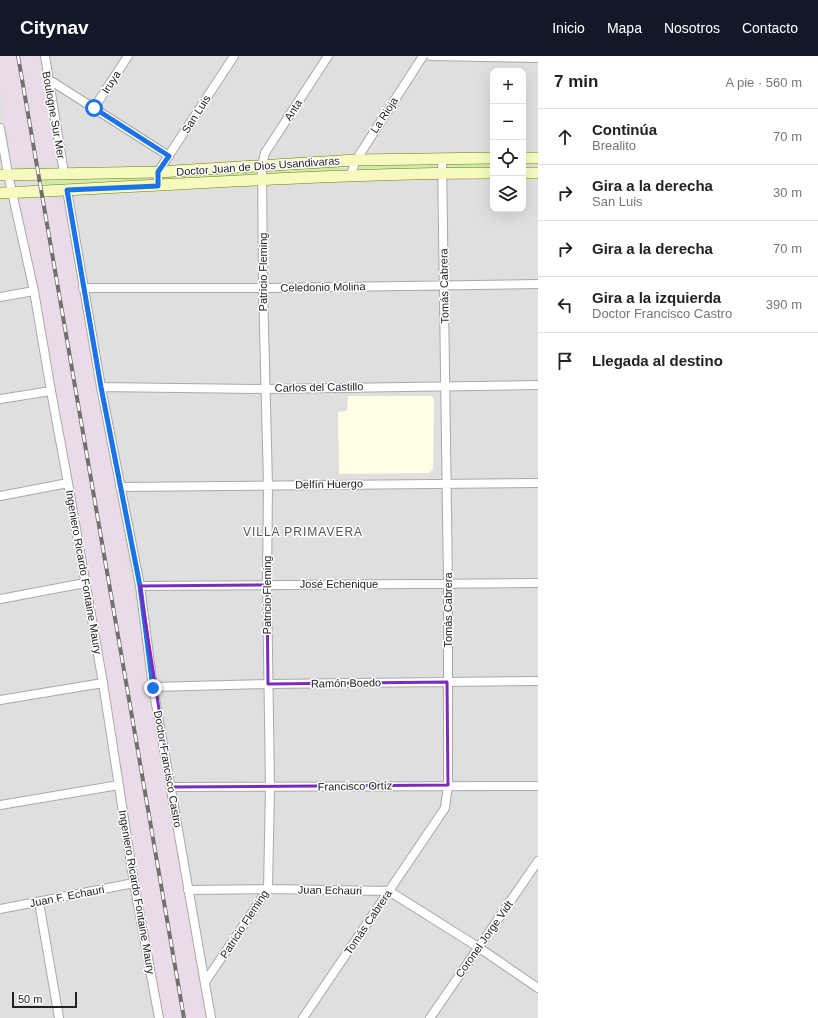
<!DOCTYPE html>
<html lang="es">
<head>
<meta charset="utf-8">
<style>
	:root { --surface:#fff; --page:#f6f6f6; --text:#222; --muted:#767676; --line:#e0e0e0; --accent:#111827 }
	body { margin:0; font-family:Helvetica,sans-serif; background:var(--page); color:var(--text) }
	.controls { position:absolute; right:12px; top:12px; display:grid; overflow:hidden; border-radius:8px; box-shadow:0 4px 16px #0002 }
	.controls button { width:36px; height:36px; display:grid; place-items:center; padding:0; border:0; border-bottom:1px solid var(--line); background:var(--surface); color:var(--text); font:20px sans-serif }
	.scale { position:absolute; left:12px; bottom:10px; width:65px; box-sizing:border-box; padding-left:4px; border:2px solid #222; border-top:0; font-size:11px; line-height:14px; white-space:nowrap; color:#222; -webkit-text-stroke:3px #fff; paint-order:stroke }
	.stop { position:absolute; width:12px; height:12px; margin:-9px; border:3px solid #1a73e8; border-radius:50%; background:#fff }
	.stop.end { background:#1a73e8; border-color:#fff; box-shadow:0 1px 4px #0008 }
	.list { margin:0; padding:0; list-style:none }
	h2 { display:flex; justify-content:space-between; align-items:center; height:52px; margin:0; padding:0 16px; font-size:17px }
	h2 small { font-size:13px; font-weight:400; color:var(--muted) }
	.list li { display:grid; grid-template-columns:26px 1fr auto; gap:12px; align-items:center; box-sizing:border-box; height:56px; padding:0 16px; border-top:1px solid var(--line) }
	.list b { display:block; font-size:15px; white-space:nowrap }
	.list p { margin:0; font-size:13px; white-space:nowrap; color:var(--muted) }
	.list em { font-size:13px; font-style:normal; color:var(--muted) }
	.icon { flex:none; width:22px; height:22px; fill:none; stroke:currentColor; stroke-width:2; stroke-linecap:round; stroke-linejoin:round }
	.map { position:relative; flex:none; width:538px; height:962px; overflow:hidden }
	header { display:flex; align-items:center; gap:24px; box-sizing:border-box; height:56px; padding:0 20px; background:var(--accent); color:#fff }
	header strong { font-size:19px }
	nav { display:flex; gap:22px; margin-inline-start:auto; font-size:14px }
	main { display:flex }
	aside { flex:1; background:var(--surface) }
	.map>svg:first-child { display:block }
</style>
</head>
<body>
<header>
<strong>Citynav</strong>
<nav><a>Inicio</a><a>Mapa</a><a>Nosotros</a><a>Contacto</a></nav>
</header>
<main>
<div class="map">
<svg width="538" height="962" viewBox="0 0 538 962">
	<rect width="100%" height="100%" fill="#f2efe9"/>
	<!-- residential -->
	<path fill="#e0dfdf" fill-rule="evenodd" d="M0,0h538v962h-538zM493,15h30v138h-30z"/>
	<!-- industrial -->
	<path fill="#ebdbe8" d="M0,0h39l19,107 -46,2 -12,-72z
		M63,142l46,253 54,318 44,249h-50l-139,-818z"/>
	<!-- education -->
	<path fill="#ffffe5" d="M348,340h83l3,2 -1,71 -4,4 -90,1 -1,-62 9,-1z"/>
	<!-- grass -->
	<path fill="#cdebb0" d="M493,106v5h-38l-3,-1 -1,-3z
		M434,107l1,3 -3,2 -73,2v-1l3,-4z
		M340,110l2,2 -1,3 -3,1 -67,3 -2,-3 1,-2z
		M256,115l1,2 -2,2 -88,5 -3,-1 -1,-2z
		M140,119l6,1 -1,3 -4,2 -98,4 -1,-5z"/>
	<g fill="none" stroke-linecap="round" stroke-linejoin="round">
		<defs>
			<path id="minor" d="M45,0l19,117
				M431,0l107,2
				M48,23l121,77
				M94,52l34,-52
				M0,72l8,46 26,117 17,100 17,92 35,200 31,200 25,135
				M350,121l6,-17 67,-104
				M158,130v-14l76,-116
				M67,134l34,197 39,199 13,101 58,331
				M83,232h180l275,-4
				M0,241l34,-6
				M101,331l164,2 273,-4
				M0,343l51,-8
				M120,431l418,-4
				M0,440l68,-13
				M140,530l398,-3
				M0,543l85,-16
				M153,631l115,-3 270,-3
				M0,644l103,-17
				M171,731l367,-1
				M0,749l119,-20
				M188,834l80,-1 121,2 89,56 60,41
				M39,846l20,116
				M0,853l134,-26
				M205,926l63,-93 2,-102 -3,-202 1,-100 -5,-197 -1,-123 3,-12 63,-97
				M303,962l142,-210 3,-23v-201l-6,-426
				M430,962l108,-157"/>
			<path id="secondary" d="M523,102h15
				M523,117h15
				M0,119l158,-3 198,-12 137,-2
				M0,137c164,-7 329,-20 493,-20"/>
		</defs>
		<!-- minor casing -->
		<use href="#minor" stroke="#a9a9a9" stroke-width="10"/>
		<!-- secondary casing -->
		<use href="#secondary" stroke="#707d05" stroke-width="12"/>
		<!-- minor -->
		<use href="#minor" stroke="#fff" stroke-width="8"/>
		<!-- secondary -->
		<use href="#secondary" stroke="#f7fabf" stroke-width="11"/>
		<defs>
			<path id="rail" d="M18,0l166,962"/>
		</defs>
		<!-- rail casing -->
		<use href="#rail" stroke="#707070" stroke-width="4"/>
		<!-- rail -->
		<use href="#rail" stroke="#fff" stroke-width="2.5" stroke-dasharray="8" stroke-linecap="butt"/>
	</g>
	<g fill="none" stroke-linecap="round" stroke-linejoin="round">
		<!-- route -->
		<path stroke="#1a73e8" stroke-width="5" d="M94,52l75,48 -11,16v14l-91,4 34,197 39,199 13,102"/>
	</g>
	<!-- marked area -->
	<path fill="none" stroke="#7b2cbf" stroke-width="3" stroke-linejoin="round" d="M267,529l1,99 179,-2 1,103 -277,2 -31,-201z"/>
	<g text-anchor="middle" stroke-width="3" stroke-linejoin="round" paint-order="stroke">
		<!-- street labels -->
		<g font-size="11" fill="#222" stroke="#fff">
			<text transform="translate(111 26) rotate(-57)" y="4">Iruya</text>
			<text transform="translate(293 54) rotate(-57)" y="4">Anta</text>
			<text transform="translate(196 58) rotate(-57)" y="4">San Luis</text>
			<text transform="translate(54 59) rotate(80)" y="4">Boulogne Sur Mer</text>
			<text transform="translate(384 59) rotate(-57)" y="4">La Rioja</text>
			<text transform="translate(258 110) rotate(-4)" y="4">Doctor Juan de Dios Usandivaras</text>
			<text transform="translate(263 216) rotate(-90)" y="4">Patricio Fleming</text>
			<text transform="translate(444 230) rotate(-91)" y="4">Tomás Cabrera</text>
			<text transform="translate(323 231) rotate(-1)" y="4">Celedonio Molina</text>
			<text transform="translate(319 331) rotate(-1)" y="4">Carlos del Castillo</text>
			<text transform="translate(329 428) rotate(-1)" y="4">Delfín Huergo</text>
			<text transform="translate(84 516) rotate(80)" y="4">Ingeniero Ricardo Fontaine Maury</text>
			<text x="339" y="532">José Echenique</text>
			<text transform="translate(267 539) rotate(-90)" y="4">Patricio Fleming</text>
			<text transform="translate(448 554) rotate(-90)" y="4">Tomás Cabrera</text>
			<text transform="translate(346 627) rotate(-1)" y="4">Ramón Boedo</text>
			<text transform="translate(168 713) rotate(80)" y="4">Doctor Francisco Castro</text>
			<text transform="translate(355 730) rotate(-1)" y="4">Francisco Ortíz</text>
			<text transform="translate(330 834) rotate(1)" y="4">Juan Echauri</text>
			<text transform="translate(137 836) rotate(80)" y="4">Ingeniero Ricardo Fontaine Maury</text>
			<text transform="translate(67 840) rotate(-11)" y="4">Juan F. Echauri</text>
			<text transform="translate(368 866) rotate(-56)" y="4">Tomás Cabrera</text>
			<text transform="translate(244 868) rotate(-57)" y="4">Patricio Fleming</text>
			<text transform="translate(484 883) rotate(-55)" y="4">Coronel Jorge Vidt</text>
		</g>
		<!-- neighbourhood labels -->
		<g font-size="12" letter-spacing="1" fill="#555" stroke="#fff">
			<text x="303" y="480">VILLA PRIMAVERA</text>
		</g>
	</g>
</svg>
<div class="controls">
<button>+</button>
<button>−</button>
<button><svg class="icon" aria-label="locate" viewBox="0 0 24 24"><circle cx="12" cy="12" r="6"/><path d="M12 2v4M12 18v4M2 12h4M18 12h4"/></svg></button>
<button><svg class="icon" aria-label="layers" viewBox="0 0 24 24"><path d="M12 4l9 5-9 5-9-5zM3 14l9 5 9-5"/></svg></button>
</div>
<div class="scale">50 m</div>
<div class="stop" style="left:94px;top:52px"></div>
<div class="stop end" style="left:153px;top:632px"></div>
</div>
<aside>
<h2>7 min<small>A pie · 560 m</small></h2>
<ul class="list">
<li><svg class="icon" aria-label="ahead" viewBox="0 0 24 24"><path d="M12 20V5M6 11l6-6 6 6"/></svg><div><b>Continúa</b><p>Brealito</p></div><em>70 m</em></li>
<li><svg class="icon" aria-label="right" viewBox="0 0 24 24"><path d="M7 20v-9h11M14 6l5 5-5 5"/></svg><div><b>Gira a la derecha</b><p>San Luis</p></div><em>30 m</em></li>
<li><svg class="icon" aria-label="right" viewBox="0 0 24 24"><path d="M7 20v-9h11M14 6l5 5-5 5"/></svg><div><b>Gira a la derecha</b></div><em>70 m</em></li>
<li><svg class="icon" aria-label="left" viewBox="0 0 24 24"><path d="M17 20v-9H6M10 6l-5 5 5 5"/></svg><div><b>Gira a la izquierda</b><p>Doctor Francisco Castro</p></div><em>390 m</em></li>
<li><svg class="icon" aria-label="arrive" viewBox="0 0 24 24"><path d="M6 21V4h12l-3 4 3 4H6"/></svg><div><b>Llegada al destino</b></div></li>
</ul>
</aside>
</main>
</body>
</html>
